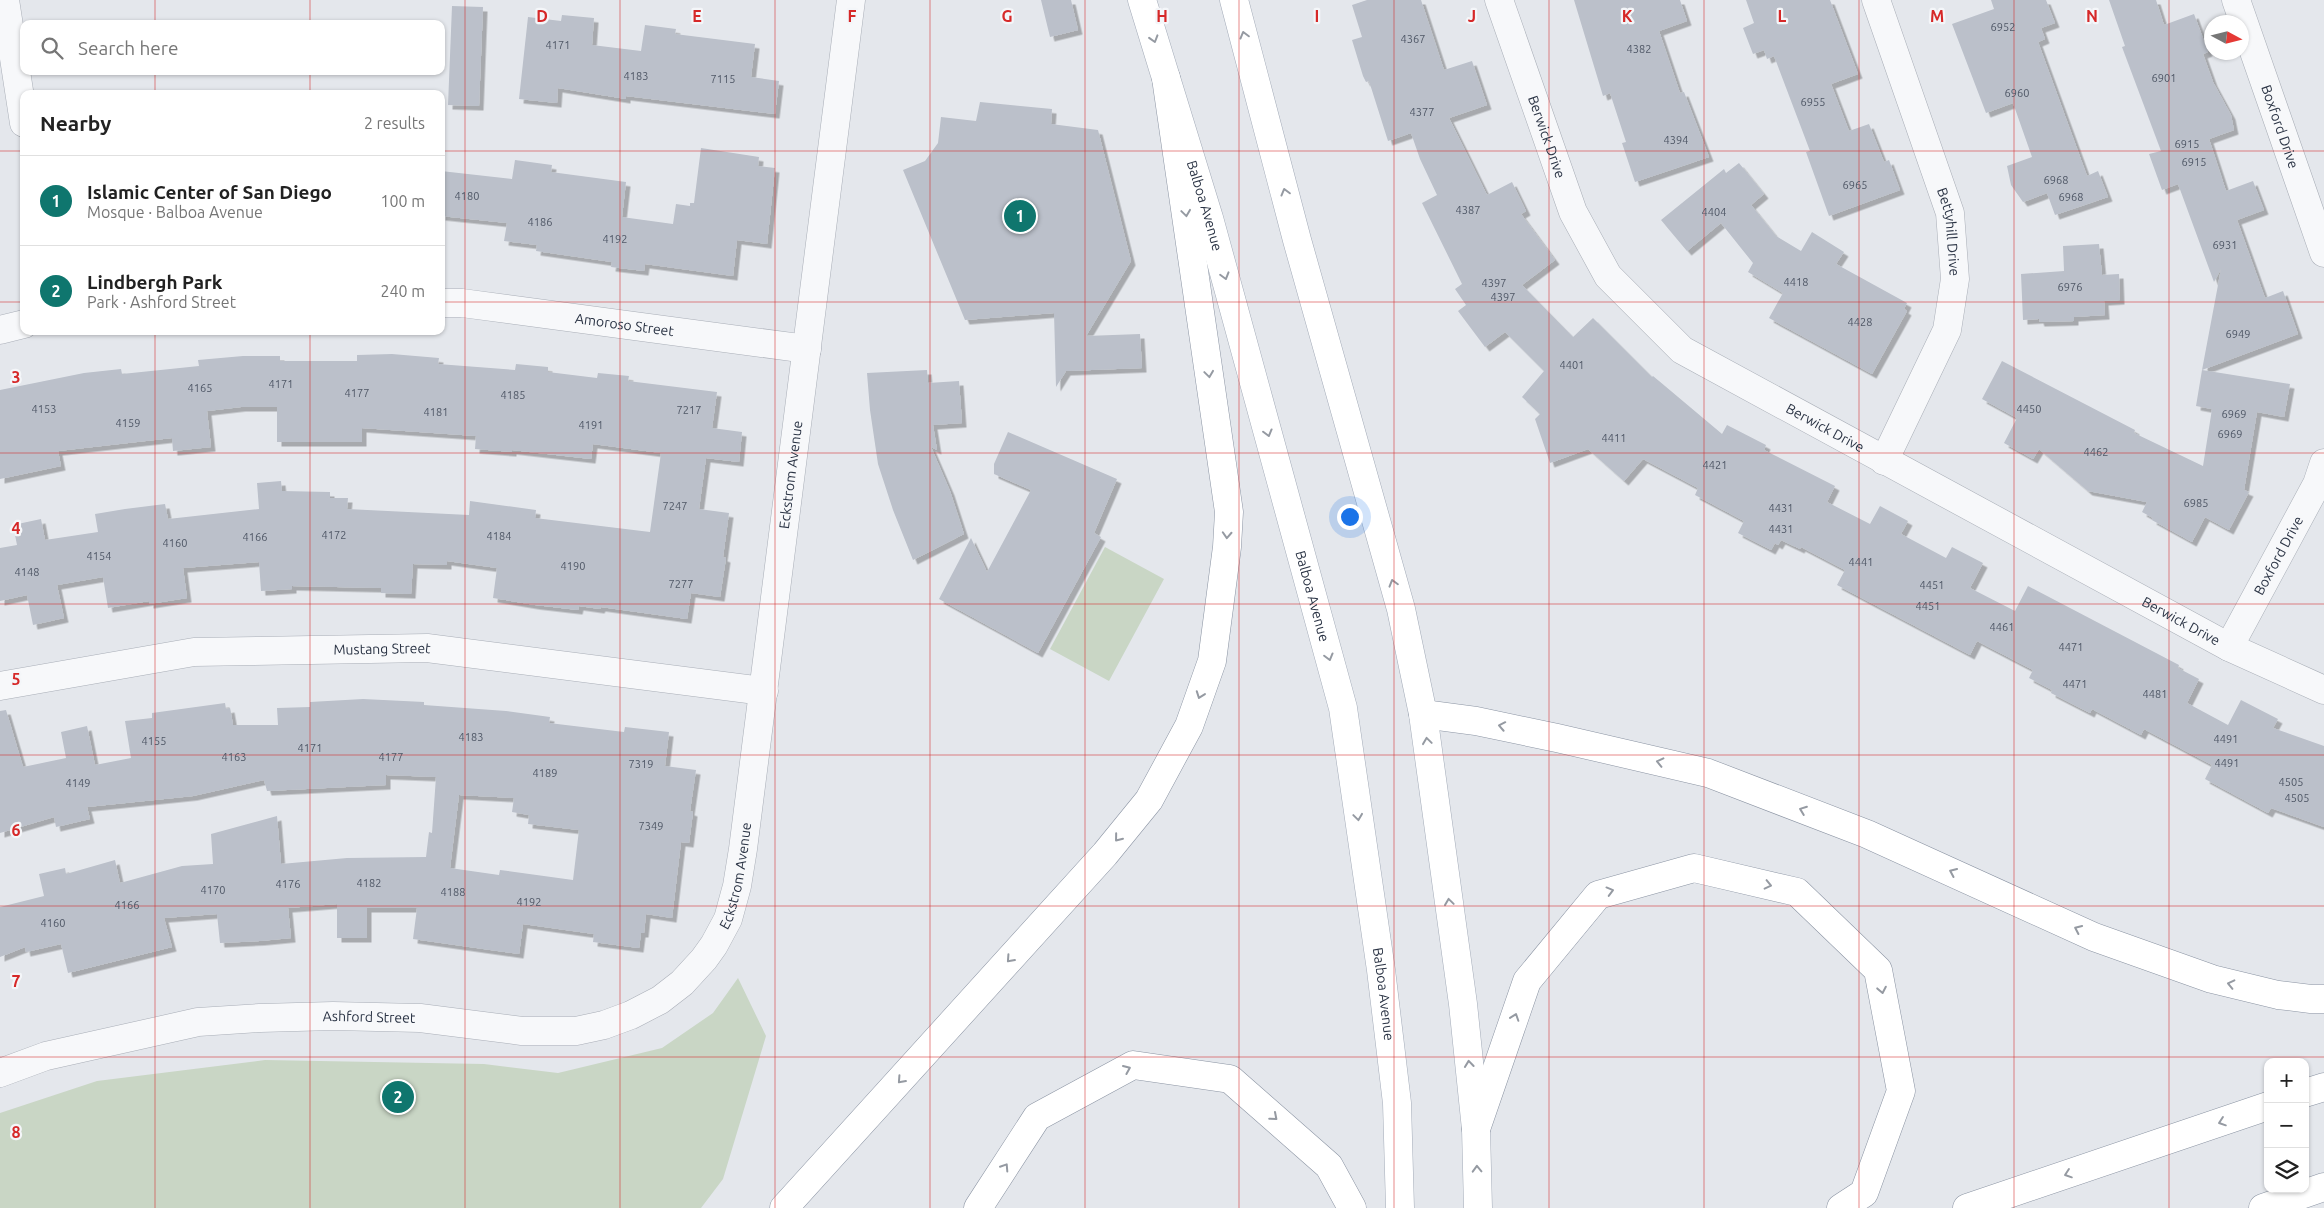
<!DOCTYPE html>
<html lang="en">
<head>
<meta charset="utf-8">
<style>
	:root { --surface:#fff; --page:#f2f2f2; --text:#222; --muted:#767676; --line:#e0e0e0; --accent:#0f766e }
	body { margin:0; font-family:Ubuntu,sans-serif; background:var(--page); color:var(--text) }
	.controls { position:absolute; right:15px; bottom:15px; display:grid; overflow:hidden; border-radius:10px; box-shadow:0 1px 4px #0004 }
	.controls button { width:45px; height:45px; display:grid; place-items:center; padding:0; border:0; border-bottom:1px solid var(--line); background:var(--surface); color:var(--text); font:25px sans-serif }
	.compass { position:absolute; left:2204px; top:15px; width:45px; height:45px; border-radius:50%; background:var(--surface); box-shadow:0 1px 4px #0004; rotate:97deg }
	.you { position:absolute; left:1349px; top:516px; width:18px; height:18px; margin:-12px; border:4px solid #fff; border-radius:50%; background:#1a73e8; box-shadow:0 0 0 8px #1a73e833 }
	.badge { display:grid; place-items:center; width:32px; height:32px; border-radius:50%; background:var(--accent); color:#fff; font-size:16px; font-weight:700 }
	.pin { position:absolute; translate:-50% -50%; border:2px solid #fff; box-shadow:0 1px 5px #0006 }
	.list { margin:0; padding:0; list-style:none }
	h2 { display:flex; justify-content:space-between; align-items:center; height:65px; margin:0; padding:0 20px; font-size:21px }
	h2 small { font-size:16px; font-weight:400; color:var(--muted) }
	.list li { display:grid; grid-template-columns:32px 1fr auto; gap:15px; align-items:center; box-sizing:border-box; height:90px; padding:0 20px; border-top:1px solid var(--line) }
	.list b { display:block; font-size:19px; white-space:nowrap }
	.list p { margin:0; font-size:16px; white-space:nowrap; color:var(--muted) }
	.list em { font-size:16px; font-style:normal; color:var(--muted) }
	.icon { flex:none; width:28px; height:28px; fill:none; stroke:currentColor; stroke-width:2; stroke-linecap:round; stroke-linejoin:round }
	.map { position:relative; flex:none; width:2324px; height:1208px; overflow:hidden }
	.search { position:absolute; background:var(--surface); box-shadow:0 1px 4px #0004; left:20px; top:20px; width:425px; height:55px; display:flex; align-items:center; gap:12px; box-sizing:border-box; padding:0 18px; border-radius:10px; color:var(--muted); font-size:19px }
	.panel { position:absolute; background:var(--surface); box-shadow:0 1px 4px #0004; left:20px; top:90px; width:425px; height:245px; border-radius:10px }
	.map>svg:first-child { display:block }
</style>
</head>
<body>
<div class="map">
<svg width="2324" height="1208" viewBox="0 0 2324 1208">
	<defs>
		<filter id="shadow"><feDropShadow dx="4.5" dy="4.5" stdDeviation="0" flood-color="#0004"/></filter>
	</defs>
	<rect width="100%" height="100%" fill="#e4e7ec"/>
	<!-- green -->
	<path fill="#c9d6c5" d="M1105,547l59,32 -55,102 -59,-32z
		M738,978l28,58 -43,143 -22,29h-701v-95l97,-32 168,-21 219,4 74,9 104,-25 51,-35z"/>
	<!-- building -->
	<path fill="#bbc0ca" fill-rule="evenodd" filter="url(#shadow)" d="M1041,0h30l7,30 -28,7z
		M1367,0h54l23,70 28,-9 15,44 -38,13 38,77 25,-13 14,29 -5,3 34,46 -33,25 51,52 20,-19 59,59 1,-1 69,58 5,-9 39,20 -2,5 71,36 -8,16 43,22 10,-18 28,15 -7,13 45,24 6,-11 31,16 -13,25 45,23 13,-25 151,79 -1,3 21,11 -12,24 41,22 13,-25 37,19 -5,9 51,18v81l-53,-19 -3,5 -63,-34 7,-14 -68,-36 -3,6 -49,-26 -2,4 -39,-20 1,-3 -23,-12 4,-8 -56,-29 -7,14 -133,-70 8,-15 -44,-23 -1,2 -19,-9 -3,5 -3,-2 -4,7 -33,-17 6,-12 -49,-26 3,-7 -55,-29 -19,22 -36,-32 -38,14 -15,-44 5,-5 -18,-17 22,-26 -39,-39 -20,15 -27,-36 8,-6 -11,-16 7,-5 -40,-81 15,-8 -17,-36 -9,-26 -23,8 -19,-60 -3,1 -3,-6 -11,-36 10,-3 -10,-32z
		M1574,0h106l7,21 -28,10 21,62 4,-1 25,65 -74,25 -13,-39 4,-1 -16,-49 -7,3z
		M1746,0h84l28,74 -27,10 18,47 20,-7 15,38 5,-2 11,30 -71,26 -23,-64 4,-1 -36,-95 -7,3 -3,-9 -11,4 -10,-26 11,-5z
		M1991,0h55l9,23 -14,5 4,11 -7,3 49,134 11,-5 10,26 -53,18 -8,-22 -24,9 -12,-17 -4,-19 25,-9 -19,-54 -27,10 -34,-89 42,-15z
		M2109,0h47l8,25 30,-11 14,38 -5,2 10,28 18,33 3,15 -25,9 17,52 27,-10 11,29 -27,10 28,78 18,-7 15,43 -96,36 19,-101 -7,13 -36,-98 -16,6 -13,-36 12,-3 -39,-104 3,-1z
		M452,6l31,1 -4,99 -31,-1z
		M562,15l32,3 -2,27 49,6 4,-26 31,4 -1,5 80,10 -4,33 28,4 -4,33 -149,-18v3l-68,-11 -1,15 -38,-4 9,-82 33,4z
		M980,102l72,7 -1,15 47,6 33,131 -45,75 54,-2 2,34 -76,3 -10,16 -2,-74 -89,7 -62,-150 22,-9 13,-18 3,-26 35,4z
		M701,148l58,9 -1,9 17,2 -8,76 -30,-4 -4,36 -88,-12 -1,7 -33,-4 1,-5 -76,-11 1,-6 -33,-4 3,-18 -66,-7v-45l71,8 3,-19 37,5 -1,7 75,10 -4,35 51,7 3,-20 14,2v-3h4z
		M1739,163l25,31 -13,11 25,31 25,15 11,-19 32,20 -8,12 71,39 -3,6 3,2 -35,63 -103,-56 14,-25 -35,-21 5,-9 -32,-40 -34,28 -26,-31 63,-51 2,4z
		M2099,244l3,31 17,-1 1,26 -16,1 1,14 -31,2v4l-34,1 -1,-3 -16,1 -2,-46 43,-3 -1,-25z
		M392,354l47,4 -1,6 77,6 1,-6 32,3v5l49,6 1,-5 31,3 -1,5 89,11 -5,36 30,4 -3,30 -33,-4 -7,51 30,4 -6,44 3,1 -6,39 -29,-4 -4,26 -86,-12 -1,2 -21,-3 -1,4 -43,-5 -42,-7 4,-30 -50,-7v4l-34,-1 -2,30 -30,-1v-5l-89,-2v3l-31,2 -2,-29 -76,6 4,30 -38,6v-3l-41,7 -5,-31 -46,8 7,33 -31,7 -6,-30 -27,6v-53l17,-3 -4,-20 28,-6 4,21 53,-8 -3,-18 30,-5 40,-5 3,15 91,-10 -2,-26 24,-2 1,10 48,1v6h18l-1,11 122,6 1,-14 66,9 -1,8 115,14 11,-79 -68,-9 -2,15 -79,-9v2l-37,-3 1,-13 -114,-8v14h-85v-35h-36l-34,4 4,36 -38,4 -1,-13 -114,13 3,15 -61,13v-89l84,-17 37,-4 1,5 77,-8 -1,-6 45,-4h37v5h77v-6z
		M2002,361l133,69 -1,3 69,33 9,-57 -16,-3 6,-36 88,14 -6,33 -27,-5 -13,78 5,2 -20,38 -24,-13 -13,25 -40,-22 1,-2 -11,-6 5,-10 -59,-11 -49,-42 -6,10 -29,-16 13,-25 -35,-19z
		M927,370l1,13 31,-2 3,42 -29,2 4,25 -6,-3 19,44 14,43 -51,26 -20,-50 -15,-46 -8,-54 -3,-37z
		M1008,432l109,47 -23,54 7,4 -63,116 -99,-54 32,-61 16,34 44,-82 -37,-16v-10z
		M363,699l61,3v3l82,6 44,6 -1,6 75,9 1,-5 44,5 -4,34 31,4 -6,41 3,1 -4,31 -8,-1 -9,76 -26,-4 -2,19h-3l-2,15 -46,-6 1,-8 -71,-10 -4,30 -106,-15 4,-31h-50v30h-30v-34l-49,4 3,30 -31,3 -40,2 -3,-29 -53,4 8,29 -104,26 -7,-29 -35,8 -1,-5 -25,10v-50l44,-11 -5,-22 26,-6 1,6 49,-14 5,23 62,-17 31,-2 -2,-30 66,-18 4,48 66,-6 79,-1 3,-25 3,1 4,-56 -50,-2v10l-119,6 -3,-11 -71,16 -106,11 3,12 -34,8 -2,-10 -54,16v-122l6,-1 17,57 43,-9 -5,-26 26,-6 8,39 36,-7 -6,-37 27,-3v-5l73,-10 1,6 4,-1 3,17h45l-1,-17 33,-1v-5zM459,795l55,3 -2,14 17,3 -1,9 51,6 -6,50 -73,-10 -1,5 -49,-7z"/>
	<g fill="none" stroke-linecap="round" stroke-linejoin="round">
		<defs>
			<g id="minor">
				<path d="M5,0l19,123"/>
				<path id="s1" d="M1499,0l74,212 35,64 74,74 547,297 95,43"/>
				<path id="s2" d="M1876,0l74,213 5,66 -8,51 -63,131"/>
				<path id="s3" d="M2236,0l88,253"/>
				<path id="s4" d="M441,303h21l345,46"/>
				<path d="M0,330l24,-6"/>
				<path id="s5" d="M2229,647l88,-163 7,-21"/>
				<path id="s6" d="M0,686l194,-34 233,-4 337,43"/>
			</g>
			<g id="tertiary">
				<path id="s7" d="M0,1073l46,-17 152,-34 62,-4 73,-2 87,2 102,13h54l28,-6 27,-10 29,-15 22,-17 22,-24 10,-14 14,-26 9,-33 6,-37 108,-849"/>
			</g>
			<g id="primary">
				<path id="s8" d="M1142,0l67,218 134,490 38,262 16,133 3,105"/>
				<path d="M1234,0l63,240 104,369 22,105 40,290 13,125 2,79"/>
			</g>
			<path id="motorway" d="M1423,714l53,7 81,17 151,35 159,61 227,103 118,42 66,16 33,4h13
				M2305,1093l19,-6
				M1476,1129l51,-148 71,-86 96,-27 103,24 81,78 23,121 -37,102 -23,15
				M784,1208l321,-354 44,-54 40,-74 23,-65 15,-114 2,-35 -63,-434
				M978,1208l59,-91 96,-52 97,14 99,87 23,42
				M1967,1208l301,-102
				M2263,1208l61,-21"/>
		</defs>
		<!-- minor casing -->
		<use href="#minor" stroke="#a9aeb7" stroke-width="29"/>
		<!-- tertiary casing -->
		<use href="#tertiary" stroke="#a9aeb7" stroke-width="29"/>
		<!-- primary casing -->
		<use href="#primary" stroke="#a3abb8" stroke-width="29"/>
		<!-- motorway casing -->
		<use href="#motorway" stroke="#8b94a3" stroke-width="29"/>
		<!-- minor -->
		<use href="#minor" stroke="#f7f8fa" stroke-width="28"/>
		<!-- tertiary -->
		<use href="#tertiary" stroke="#f7f8fa" stroke-width="28"/>
		<!-- primary -->
		<use href="#primary" stroke="#fff" stroke-width="28"/>
		<!-- motorway -->
		<use href="#motorway" stroke="#fff" stroke-width="28"/>
	</g>
	<!-- one-way arrows -->
	<defs><path id="oneway-chevron" d="M-2-3.5L2.5 0L-2 3.5" fill="none" stroke-width="1.6" stroke-linecap="round" stroke-linejoin="round" transform="scale(1.25)"/></defs>
	<g stroke="#959aa2">
		<use href="#oneway-chevron" transform="translate(1244 35) rotate(-105)"/>
		<use href="#oneway-chevron" transform="translate(1154 39) rotate(73)"/>
		<use href="#oneway-chevron" transform="translate(1285 192) rotate(-105)"/>
		<use href="#oneway-chevron" transform="translate(1186 213) rotate(82)"/>
		<use href="#oneway-chevron" transform="translate(1225 276) rotate(74)"/>
		<use href="#oneway-chevron" transform="translate(1209 374) rotate(82)"/>
		<use href="#oneway-chevron" transform="translate(1268 433) rotate(75)"/>
		<use href="#oneway-chevron" transform="translate(1227 535) rotate(93)"/>
		<use href="#oneway-chevron" transform="translate(1393 583) rotate(-106)"/>
		<use href="#oneway-chevron" transform="translate(1329 657) rotate(75)"/>
		<use href="#oneway-chevron" transform="translate(1200 695) rotate(110)"/>
		<use href="#oneway-chevron" transform="translate(1502 726) rotate(-169)"/>
		<use href="#oneway-chevron" transform="translate(1427 741) rotate(-98)"/>
		<use href="#oneway-chevron" transform="translate(1660 762) rotate(-167)"/>
		<use href="#oneway-chevron" transform="translate(1803 810) rotate(-159)"/>
		<use href="#oneway-chevron" transform="translate(1358 817) rotate(82)"/>
		<use href="#oneway-chevron" transform="translate(1118 838) rotate(129)"/>
		<use href="#oneway-chevron" transform="translate(1953 872) rotate(-156)"/>
		<use href="#oneway-chevron" transform="translate(1768 885) rotate(13)"/>
		<use href="#oneway-chevron" transform="translate(1610 891) rotate(-15)"/>
		<use href="#oneway-chevron" transform="translate(1449 902) rotate(-98)"/>
		<use href="#oneway-chevron" transform="translate(2078 929) rotate(-155)"/>
		<use href="#oneway-chevron" transform="translate(1010 959) rotate(132)"/>
		<use href="#oneway-chevron" transform="translate(2231 984) rotate(-167)"/>
		<use href="#oneway-chevron" transform="translate(1882 990) rotate(79)"/>
		<use href="#oneway-chevron" transform="translate(1515 1017) rotate(-71)"/>
		<use href="#oneway-chevron" transform="translate(1469 1064) rotate(-96)"/>
		<use href="#oneway-chevron" transform="translate(1127 1069) rotate(-23)"/>
		<use href="#oneway-chevron" transform="translate(901 1080) rotate(132)"/>
		<use href="#oneway-chevron" transform="translate(1274 1117) rotate(41)"/>
		<use href="#oneway-chevron" transform="translate(2222 1122) rotate(161)"/>
		<use href="#oneway-chevron" transform="translate(1005 1167) rotate(-57)"/>
		<use href="#oneway-chevron" transform="translate(1477 1169) rotate(-92)"/>
		<use href="#oneway-chevron" transform="translate(2068 1174) rotate(161)"/>
	</g>
	<!-- grid -->
	<path fill="none" stroke="#d62828" stroke-width="1" stroke-opacity="0.55" d="M155,0v24M310,0v24M465,0v1208M620,0v1208M775,0v1208M930,0v1208M1085,0v1208M1239,0v1208M1394,0v1208M1549,0v1208M1704,0v1208M1859,0v1208M2014,0v1208M2169,0v1208M155,71v23M310,71v23M0,151h24M441,151h1883M0,302h24M441,302h1883M155,331v877M310,331v877M0,453h2324M0,604h2324M0,755h2324M0,906h2324M0,1057h2324"/>
	<g text-anchor="middle" stroke-width="4.5" stroke-linejoin="round" paint-order="stroke">
		<!-- number labels -->
		<g font-size="11" fill="#4f5766">
			<text x="2003" y="31">6952</text>
			<text x="1413" y="43">4367</text>
			<text x="558" y="49">4171</text>
			<text x="1639" y="53">4382</text>
			<text x="636" y="80">4183</text>
			<text x="2164" y="82">6901</text>
			<text x="723" y="83">7115</text>
			<text x="2017" y="97">6960</text>
			<text x="1813" y="106">6955</text>
			<text x="1422" y="116">4377</text>
			<text x="1676" y="144">4394</text>
			<text x="2187" y="148">6915</text>
			<text x="2194" y="166">6915</text>
			<text x="2056" y="184">6968</text>
			<text x="1855" y="189">6965</text>
			<text x="467" y="200">4180</text>
			<text x="2071" y="201">6968</text>
			<text x="1468" y="214">4387</text>
			<text x="1714" y="216">4404</text>
			<text x="540" y="226">4186</text>
			<text x="615" y="243">4192</text>
			<text x="2225" y="249">6931</text>
			<text x="1796" y="286">4418</text>
			<text x="1494" y="287">4397</text>
			<text x="2070" y="291">6976</text>
			<text x="1503" y="301">4397</text>
			<text x="1860" y="326">4428</text>
			<text x="2238" y="338">6949</text>
			<text x="1572" y="369">4401</text>
			<text x="281" y="388">4171</text>
			<text x="200" y="392">4165</text>
			<text x="357" y="397">4177</text>
			<text x="513" y="399">4185</text>
			<text x="44" y="413">4153</text>
			<text x="2029" y="413">4450</text>
			<text x="689" y="414">7217</text>
			<text x="436" y="416">4181</text>
			<text x="2234" y="418">6969</text>
			<text x="128" y="427">4159</text>
			<text x="591" y="429">4191</text>
			<text x="2230" y="438">6969</text>
			<text x="1614" y="442">4411</text>
			<text x="2096" y="456">4462</text>
			<text x="1715" y="469">4421</text>
			<text x="2196" y="507">6985</text>
			<text x="675" y="510">7247</text>
			<text x="1781" y="512">4431</text>
			<text x="1781" y="533">4431</text>
			<text x="334" y="539">4172</text>
			<text x="499" y="540">4184</text>
			<text x="255" y="541">4166</text>
			<text x="175" y="547">4160</text>
			<text x="99" y="560">4154</text>
			<text x="1861" y="566">4441</text>
			<text x="573" y="570">4190</text>
			<text x="27" y="576">4148</text>
			<text x="681" y="588">7277</text>
			<text x="1932" y="589">4451</text>
			<text x="1928" y="610">4451</text>
			<text x="2002" y="631">4461</text>
			<text x="2071" y="651">4471</text>
			<text x="2075" y="688">4471</text>
			<text x="2155" y="698">4481</text>
			<text x="471" y="741">4183</text>
			<text x="2226" y="743">4491</text>
			<text x="154" y="745">4155</text>
			<text x="310" y="752">4171</text>
			<text x="234" y="761">4163</text>
			<text x="391" y="761">4177</text>
			<text x="2227" y="767">4491</text>
			<text x="641" y="768">7319</text>
			<text x="545" y="777">4189</text>
			<text x="2291" y="786">4505</text>
			<text x="78" y="787">4149</text>
			<text x="2297" y="802">4505</text>
			<text x="651" y="830">7349</text>
			<text x="369" y="887">4182</text>
			<text x="288" y="888">4176</text>
			<text x="213" y="894">4170</text>
			<text x="453" y="896">4188</text>
			<text x="529" y="906">4192</text>
			<text x="127" y="909">4166</text>
			<text x="53" y="927">4160</text>
		</g>
		<!-- street labels -->
		<g font-size="14" fill="#2b3445" stroke="#f4f6f9">
			<text dy="5" stroke="none"><textPath href="#s3" startOffset="134">Boxford Drive</textPath></text>
			<text dy="5" stroke="none"><textPath href="#s1" startOffset="145">Berwick Drive</textPath></text>
			<text dy="5" stroke="none"><textPath href="#s8" startOffset="215">Balboa Avenue</textPath></text>
			<text dy="5" stroke="none"><textPath href="#s2" startOffset="244">Bettyhill Drive</textPath></text>
			<text dy="5" stroke="none"><textPath href="#s4" startOffset="185">Amoroso Street</textPath></text>
			<text dy="5" stroke="none"><textPath href="#s1" startOffset="565">Berwick Drive</textPath></text>
			<text dy="5" stroke="none"><textPath href="#s7" startOffset="1230">Eckstrom Avenue</textPath></text>
			<text dy="5" stroke="none"><textPath href="#s5" startOffset="104">Boxford Drive</textPath></text>
			<text dy="5" stroke="none"><textPath href="#s8" startOffset="620">Balboa Avenue</textPath></text>
			<text dy="5" stroke="none"><textPath href="#s1" startOffset="970">Berwick Drive</textPath></text>
			<text dy="5" stroke="none"><textPath href="#s6" startOffset="385">Mustang Street</textPath></text>
			<text dy="5" stroke="none"><textPath href="#s7" startOffset="825">Eckstrom Avenue</textPath></text>
			<text dy="5" stroke="none"><textPath href="#s8" startOffset="1025">Balboa Avenue</textPath></text>
			<text dy="5" stroke="none"><textPath href="#s7" startOffset="376">Ashford Street</textPath></text>
		</g>
	</g>
	<g font-size="16" text-anchor="middle" font-weight="bold" fill="#d62828" stroke="#f4f6f9" stroke-width="4.5" stroke-linejoin="round" paint-order="stroke">
		<text x="542" y="22">D</text>
		<text x="697" y="22">E</text>
		<text x="852" y="22">F</text>
		<text x="1007" y="22">G</text>
		<text x="1162" y="22">H</text>
		<text x="1317" y="22">I</text>
		<text x="1472" y="22">J</text>
		<text x="1627" y="22">K</text>
		<text x="1782" y="22">L</text>
		<text x="1937" y="22">M</text>
		<text x="2092" y="22">N</text>
		<text x="16" y="383">3</text>
		<text x="16" y="534">4</text>
		<text x="16" y="685">5</text>
		<text x="16" y="836">6</text>
		<text x="16" y="987">7</text>
		<text x="16" y="1138">8</text>
	</g>
</svg>
<div class="controls">
<button>+</button>
<button>−</button>
<button><svg class="icon" aria-label="layers" viewBox="0 0 24 24"><path d="M12 4l9 5-9 5-9-5zM3 14l9 5 9-5"/></svg></button>
</div>
<svg class="compass" viewBox="-18 -18 36 36"><path d="M0-13l5 13h-10z" fill="#e53935"/><path d="M0 13l5-13h-10z" fill="#767676"/></svg>
<div class="you"></div>
<div class="pin badge" style="left:1020px;top:216px">1</div>
<div class="pin badge" style="left:398px;top:1097px">2</div>
<div class="search"><svg class="icon" aria-label="search" viewBox="0 0 24 24"><circle cx="10" cy="10" r="6"/><path d="M15 15l6 6"/></svg>Search here</div>
<section class="panel">
<h2>Nearby<small>2 results</small></h2>
<ul class="list">
<li><span class="badge">1</span><div><b>Islamic Center of San Diego</b><p>Mosque · Balboa Avenue</p></div><em>100 m</em></li>
<li><span class="badge">2</span><div><b>Lindbergh Park</b><p>Park · Ashford Street</p></div><em>240 m</em></li>
</ul>
</section>
</div>
</body>
</html>
